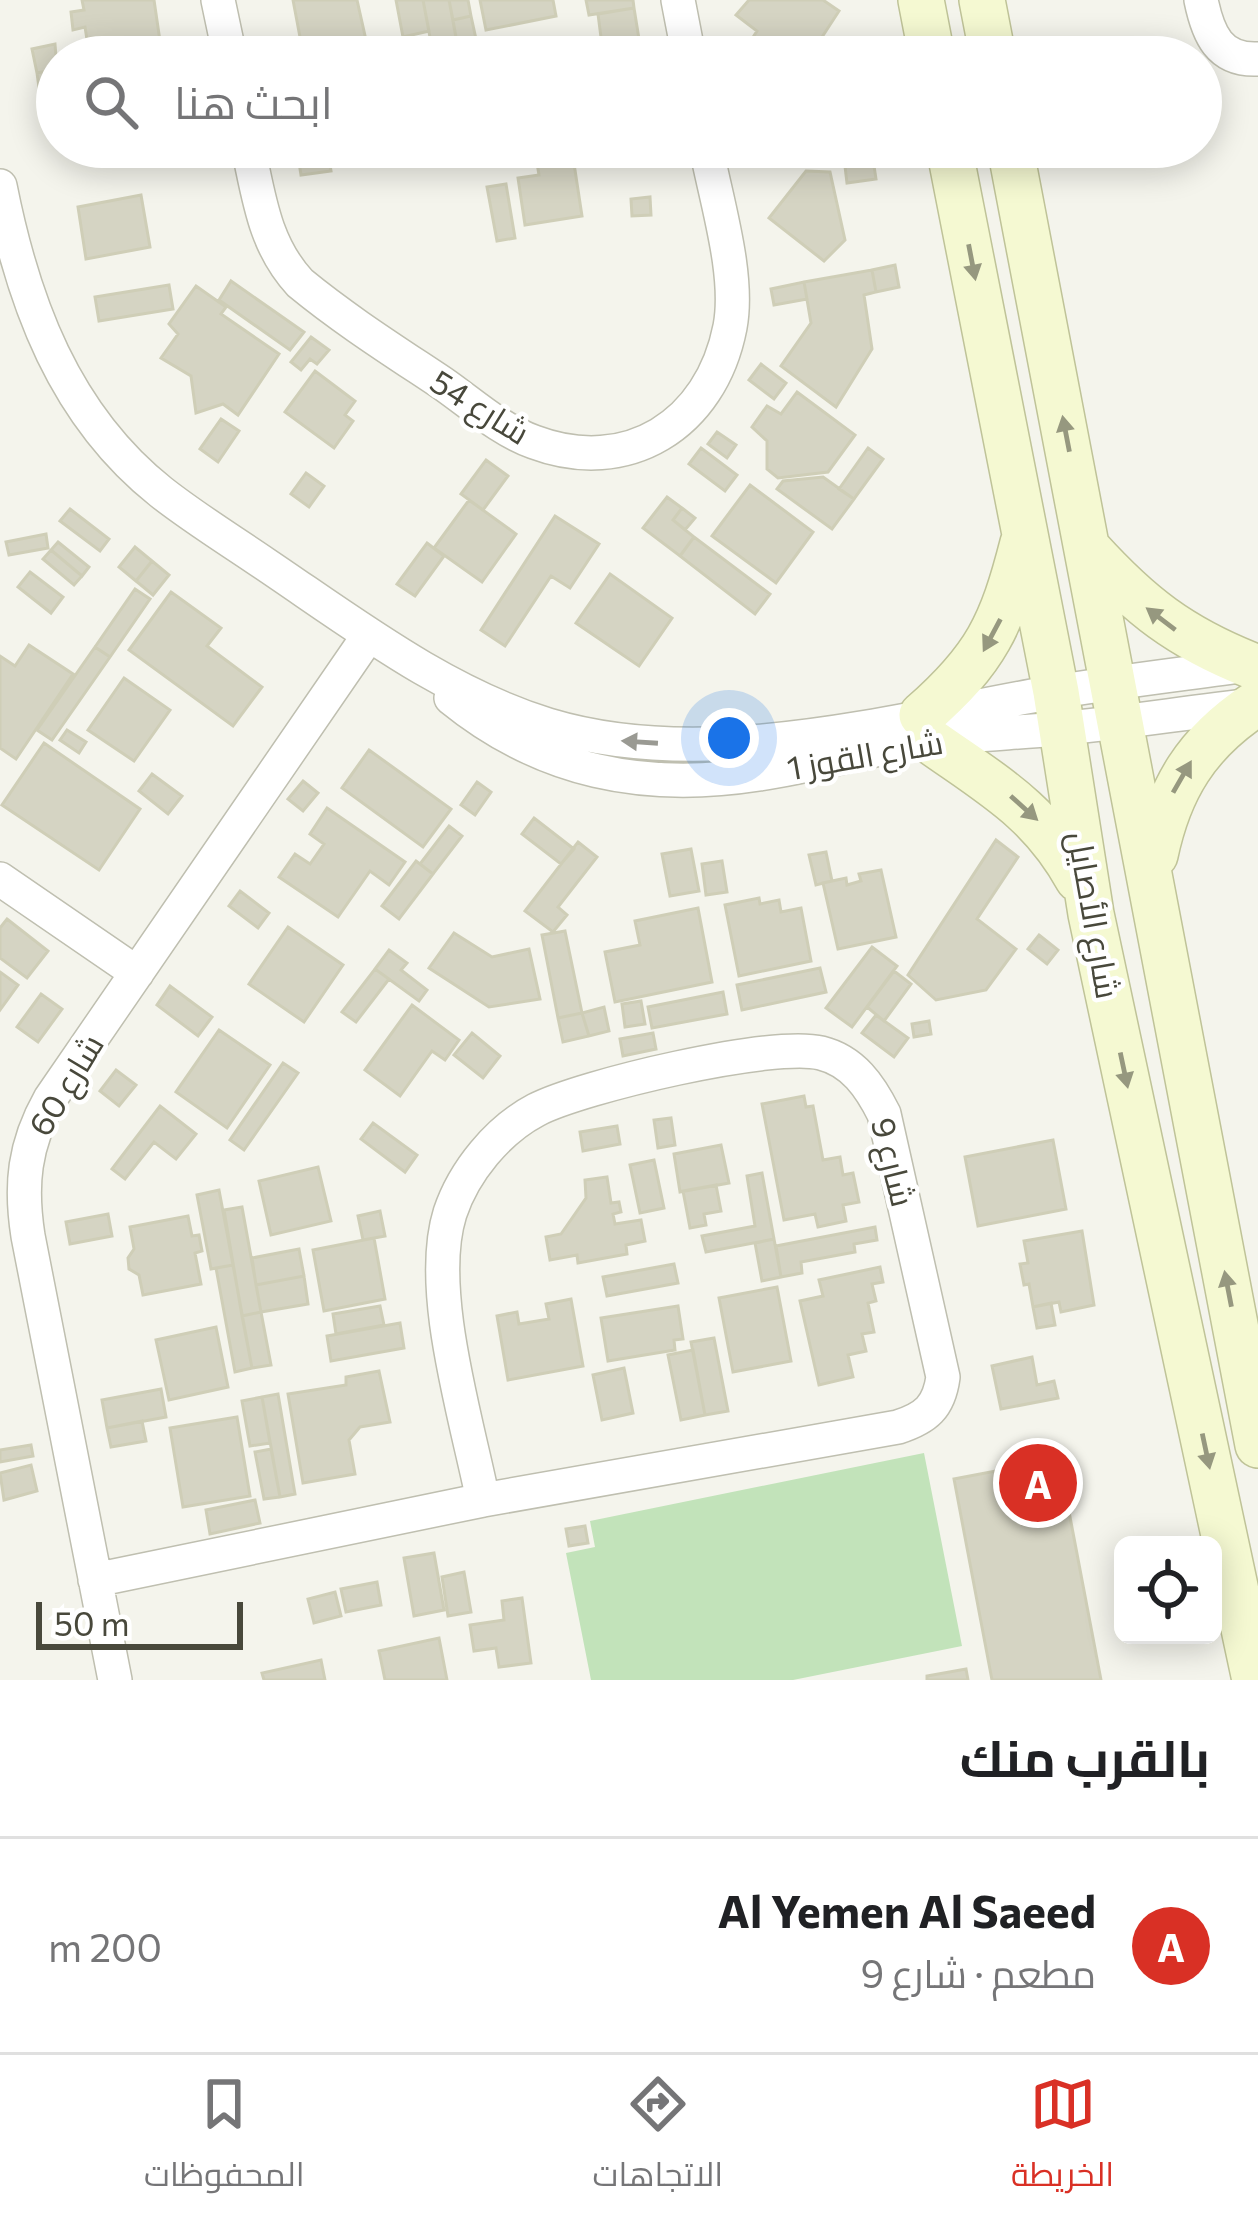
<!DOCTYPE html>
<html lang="ar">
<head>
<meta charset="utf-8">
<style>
	:root { --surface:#fff; --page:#f6f6f6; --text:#202124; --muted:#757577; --line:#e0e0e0; --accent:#d93025 }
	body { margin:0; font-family:Commissioner,Cairo,sans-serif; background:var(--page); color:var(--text); direction:rtl }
	.controls { position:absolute; right:36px; bottom:36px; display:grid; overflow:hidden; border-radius:18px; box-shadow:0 6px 30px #0003 }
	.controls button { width:108px; height:108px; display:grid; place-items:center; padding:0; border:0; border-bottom:3px solid var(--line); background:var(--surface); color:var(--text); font:60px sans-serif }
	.scale { position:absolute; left:36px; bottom:30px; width:207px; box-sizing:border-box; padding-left:12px; border:6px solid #48483b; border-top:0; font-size:33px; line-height:42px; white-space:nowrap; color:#48483b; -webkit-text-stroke:9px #fff; paint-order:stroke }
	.you { position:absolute; left:729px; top:738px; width:42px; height:42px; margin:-30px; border:9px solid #fff; border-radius:50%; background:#1a73e8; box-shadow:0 0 0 18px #1a73e833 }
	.badge { display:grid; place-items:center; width:78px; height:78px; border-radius:50%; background:var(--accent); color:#fff; font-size:39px; font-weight:700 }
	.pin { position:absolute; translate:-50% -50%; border:6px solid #fff; box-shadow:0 3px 12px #0006 }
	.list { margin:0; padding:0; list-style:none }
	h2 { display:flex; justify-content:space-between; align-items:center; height:156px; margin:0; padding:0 48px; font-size:51px }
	h2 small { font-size:39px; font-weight:400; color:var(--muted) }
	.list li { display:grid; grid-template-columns:78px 1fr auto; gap:36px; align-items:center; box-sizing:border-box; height:216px; padding:0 48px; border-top:3px solid var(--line) }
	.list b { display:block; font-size:45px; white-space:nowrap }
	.list p { margin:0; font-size:39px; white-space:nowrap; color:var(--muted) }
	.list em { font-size:39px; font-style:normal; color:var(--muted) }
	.icon { flex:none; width:66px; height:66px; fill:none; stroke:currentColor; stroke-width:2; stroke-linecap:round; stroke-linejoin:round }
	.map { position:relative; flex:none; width:1258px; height:1680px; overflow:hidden; direction:ltr }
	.search { position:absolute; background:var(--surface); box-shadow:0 6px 30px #0003; left:36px; right:36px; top:36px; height:132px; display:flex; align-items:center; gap:30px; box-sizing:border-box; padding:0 42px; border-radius:66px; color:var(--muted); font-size:45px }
	.sheet { height:372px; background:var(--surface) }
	nav { display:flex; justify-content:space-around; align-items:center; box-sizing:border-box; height:168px; border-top:3px solid var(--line); background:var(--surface); font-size:33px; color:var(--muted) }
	nav a { display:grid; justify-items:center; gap:6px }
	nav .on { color:var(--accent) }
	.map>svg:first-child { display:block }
</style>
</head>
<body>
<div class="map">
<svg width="1258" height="1680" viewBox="0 0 1258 1680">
	<rect width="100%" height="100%" fill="#f4f4ec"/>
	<!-- green -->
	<path fill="#c2e3ba" d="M924,1453l38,193 -169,34h-202l-25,-127 29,-6 -5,-26z"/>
	<!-- building -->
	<path fill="#d5d4c3" stroke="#cfceb7" stroke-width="3" d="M82,0h72l6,41 -71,11 -4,-25 -12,3 -2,-18 13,-2z
		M293,0h64l9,40 -63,13z
		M396,0h27l6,31 -26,6z
		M423,0h26l8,43 -25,5z
		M449,0h19l3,16 -18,4z
		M480,0h73l3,16 -70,14z
		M586,0h47l1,8 -45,7z
		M749,0h74l16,11 -30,46h-8l-14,-10 -8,10h-26l-9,-6 13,-20 -21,-16z
		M634,8l5,31 -37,6 -4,-31z
		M471,16l5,23 -19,4 -4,-23z
		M853,39l3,18h-17l-2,-15z
		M457,43l3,14h-22l-2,-9z
		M55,44l2,25 -20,4 -5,-24z
		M545,46l2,11h-55z
		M57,69v23l-17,3 -3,-22z
		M81,147h67l-66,11z
		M766,147h72l1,5 -70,13z
		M842,147h29l1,6 -28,5z
		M328,152l3,19 -30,4 -3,-19z
		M872,153l4,26 -29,4 -3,-25z
		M573,157l9,59 -57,9 -7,-47 21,-3 -2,-12z
		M806,171l24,1 15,68 -21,21 -55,-43z
		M506,184l9,54 -18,3 -10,-54z
		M141,195l9,52 -64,12 -8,-52z
		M650,197l1,18 -19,1 -1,-17z
		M895,265l4,22 -23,5 -4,-22z
		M872,270l4,22 -12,3 8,54 -36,58 -55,-41 30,-43 -7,-41z
		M231,281l73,51 -14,18 -71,-50z
		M804,282l3,17 -33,6 -3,-16z
		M169,285l4,24 -74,12 -4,-24z
		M196,286l30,21 -5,7 58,40 -41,61 -15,-11 -27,9 -5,-37 -30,-18 17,-24 -9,-10z
		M311,337l18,13 -12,14 -7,-5 -9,11 -10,-8z
		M761,364l25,19 -12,16 -25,-19z
		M315,371l40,30 -10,14 8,6 -19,27 -49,-36z
		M797,392l58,43 -27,37 -50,6 -11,-9v-28l-15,-14 15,-21 14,8z
		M221,419l18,12 -21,31 -18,-13z
		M717,432l19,13 -9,13 -19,-14z
		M701,448l36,27 -12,16 -36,-27z
		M868,448l15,11 -29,40 -15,-10z
		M486,460l22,16 -25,34 -22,-16z
		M306,473l18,13 -15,21 -18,-13z
		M823,477l31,22 -22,30 -55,-40 6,-8z
		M750,485l63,47 -37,51 -64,-47z
		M667,497l15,11 -9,12 21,17 -14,19 -37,-28z
		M469,500l47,34 -34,48 -48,-34z
		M682,508l13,10 -10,12 -12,-10z
		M70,509l39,30 -9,12 -40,-30z
		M555,516l44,28 -29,44 -19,-12 -46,70 -24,-16z
		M46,534l2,14 -39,7 -3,-13z
		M694,537l76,57 -15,20 -75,-58z
		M58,542l31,25 -7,9 -31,-26z
		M427,543l17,13 -29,40 -18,-12z
		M135,547l17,14 -16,20 -17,-14z
		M51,550l31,26 -8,9 -31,-26z
		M152,561l17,14 -16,20 -17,-14z
		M30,572l33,25 -12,16 -33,-26z
		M610,574l62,44 -33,48 -63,-43z
		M135,589l15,10 -40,58 -15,-10z
		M171,592l50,36 -14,18 55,41 -29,39 -104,-76z
		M29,645l44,29 -57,85 -16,-11v-92l15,10z
		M95,647l15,10 -58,83 -15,-10z
		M124,678l46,32 -36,51 -46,-31z
		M67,730l19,12 -7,11 -19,-13z
		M44,743l96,66 -41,61 -97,-65z
		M369,750l82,59 -28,38 -81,-59z
		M152,774l30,22 -14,18 -29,-23z
		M303,781l15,12 -15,18 -15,-12z
		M477,782l14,10 -16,23 -14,-10z
		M327,808l78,54 -16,23 -19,-14 -32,46 -59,-40 16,-23 15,10 14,-20 -14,-10z
		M534,818l40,31 -13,15 -39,-30z
		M449,826l13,10 -29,38 -13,-10z
		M996,840l22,17 -41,62 39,30 -30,41 -50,10 -28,-25z
		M578,842l19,15 -39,50 9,8 -14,17 -28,-21z
		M691,849l8,42 -29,5 -8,-42z
		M826,852l6,29 -16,4 -7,-30z
		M416,861l17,13 -34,45 -17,-13z
		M722,861l5,31 -21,3 -4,-31z
		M881,870l15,67 -58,12 -15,-66 23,-5 1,7 14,-4 -2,-7z
		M240,891l29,22 -11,15 -29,-22z
		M759,898l1,6 19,-4 2,12 20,-4 10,53 -72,15 -14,-71z
		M698,908l14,74 -97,20 -10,-50 35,-7 -5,-24z
		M7,919l41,32 -21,27 -27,-20v-30z
		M288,927l55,38 -39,57 -55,-38z
		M565,931l17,82 -24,5 -16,-83z
		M454,933l38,24 37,-8 11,50 -51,8 -60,-39z
		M1039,935l19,15 -11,14 -19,-15z
		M872,947l25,19 -45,61 -26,-19z
		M389,950l18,13 -6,7 26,20 -8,11 -44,-32z
		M820,968l6,24 -84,18 -5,-25z
		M375,969l14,10 -33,43 -14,-10z
		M894,971l17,13 -27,37 -17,-14z
		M0,972l18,13 -18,25z
		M170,986l42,31 -14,19 -41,-31z
		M723,992l4,22 -75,14 -4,-21z
		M41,994l21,15 -24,33 -21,-15z
		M641,1001l4,23 -20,3 -3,-23z
		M412,1005l47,35 -14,20 -13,-9 -32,45 -35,-26z
		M604,1007l5,24 -20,5 -7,-23z
		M582,1013l7,23 -26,6 -5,-24z
		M876,1015l32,23 -14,19 -32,-24z
		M929,1021l2,13 -17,3 -2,-13z
		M219,1030l51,35 -43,63 -51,-36z
		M472,1033l28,23 -17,22 -29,-23z
		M653,1033l3,16 -33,7 -3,-17z
		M283,1063l15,10 -54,77 -14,-10z
		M116,1070l20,15 -17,21 -19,-15z
		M804,1096l2,11 7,-1 10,54 17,-3 3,18 10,-2 6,29 -16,3 3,16 -28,6 -3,-13 -31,6 -22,-116z
		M160,1106l36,28 -20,25 -22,-17 -29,37 -13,-10z
		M671,1118l4,27 -17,3 -4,-28z
		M373,1123l44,32 -12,17 -44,-33z
		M617,1126l3,18 -37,7 -3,-19z
		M1053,1140l13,69 -88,17 -13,-69z
		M721,1145l8,38 -49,9 -6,-38z
		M654,1160l10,48 -24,5 -10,-48z
		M318,1167l13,54 -60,14 -12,-54z
		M762,1173l12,66 -68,13 -4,-16 53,-10 -8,-50z
		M607,1177l4,26 8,-1 2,10 -8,2 2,10 26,-4 4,21 -19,4 1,9 -49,9 -1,-8 -27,5 -4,-23 15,-3 25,-36 -1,-18z
		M716,1185l5,26 -17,3 2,11 -16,3 -7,-37z
		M219,1190l14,75 -22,4 -14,-74z
		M242,1207l19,105 -19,4 -18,-106z
		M380,1211l5,25 -22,4 -5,-24z
		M108,1214l4,22 -42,8 -4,-22z
		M188,1216l4,20 7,-1 3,16 -7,2 6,31 -58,11 -4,-20 -10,-6 -1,-11 6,-9 -4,-22z
		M875,1227l2,13 -23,4 1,8 -54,10 1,11 -21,4 -5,-31z
		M1082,1231l12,74 -33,7 -2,-10 -26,5 -4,-23 -5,1 -4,-21 8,-1 -4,-22z
		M374,1238l11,61 -61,12 -11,-61z
		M774,1239l7,38 -19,4 -7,-38z
		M299,1249l5,27 -48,9 -4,-27z
		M674,1264l4,19 -71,13 -4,-19z
		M233,1265l19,103 -17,4 -19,-104z
		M880,1267l3,15 -11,2 4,17 -8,2 6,29 -12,2 4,17 -18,4 5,22 -34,8 -19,-84 23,-5 -4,-16z
		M304,1276l4,28 -47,8 -5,-27z
		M777,1287l14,74 -58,11 -14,-74z
		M571,1299l12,67 -75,14 -11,-64 20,-4 2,12 30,-5 -3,-15z
		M1051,1303l4,22 -18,3 -4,-21z
		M380,1306l4,19 -48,9 -3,-20z
		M678,1306l5,33 -9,1 1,10 -67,11 -7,-43z
		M261,1312l10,53 -19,3 -10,-52z
		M400,1323l4,25 -73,13 -4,-25z
		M216,1327l12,60 -59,13 -13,-60z
		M714,1338l14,73 -23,4 -14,-73z
		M693,1350l12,65 -24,5 -13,-65z
		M1032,1357l5,28 17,-4 4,17 -57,11 -9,-43z
		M624,1368l9,45 -31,7 -9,-45z
		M379,1371l11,51 -30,5 -11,13 6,34 -52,9 -15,-89 58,-9v-8z
		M161,1389l5,28 -59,11 -5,-28z
		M278,1394l17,100 -15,3 -18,-100z
		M262,1397l8,46 -20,3 -8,-45z
		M237,1417l13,79 -67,11 -13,-79z
		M142,1421l4,20 -35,6 -4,-19z
		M31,1445l2,11 -33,6v-12z
		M271,1449l9,48 -16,2 -9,-47z
		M1059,1459l42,221h-109l-38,-201z
		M31,1465l6,26 -33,9 -4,-27z
		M255,1500l5,23 -50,11 -4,-24z
		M585,1526l3,17 -19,3 -3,-17z
		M434,1553l10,57 -30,6 -10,-58z
		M464,1572l7,40 -23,4 -6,-39z
		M377,1582l4,23 -35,7 -5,-23z
		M335,1592l6,24 -27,7 -6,-24z
		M522,1598l9,65 -32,4 -3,-19 -22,3 -4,-26 34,-5 -2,-19z
		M439,1638l8,42h-62l-6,-29z
		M321,1660l4,20h-61l-2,-7z
		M966,1669l2,11h-41v-4z"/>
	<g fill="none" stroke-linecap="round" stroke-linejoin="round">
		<defs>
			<path id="minor" d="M218,0l12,57
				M678,0l11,57
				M1201,0c7,34 18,61 57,59
				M248,147c11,50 16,97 52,136 45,37 94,68 142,100 29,20 58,47 92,59 93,35 177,-17 196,-115 10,-52 -14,-127 -24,-180
				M0,186c23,116 64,229 161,306 33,26 69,48 104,72 89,60 179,129 283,161 152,46 332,-1 484,-29 72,-13 144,-21 216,-31
				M451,698c91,74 193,94 308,76 57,-8 113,-26 170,-34 42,-6 85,-7 127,-11 67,-6 133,-17 199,-24
				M0,879l137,94
				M95,1580l388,-80 415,-73c28,-9 41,-20 45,-50l-59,-263c-14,-28 -31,-53 -63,-61 -48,-12 -239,33 -285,57 -38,20 -72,61 -86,103 -24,76 17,207 33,287
				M115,1680l-87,-444c-8,-51 -4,-91 22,-137l319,-464"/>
			<path id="secondary" d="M921,0l11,57
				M982,0l11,57
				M949,147l107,545 35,222 164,766
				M1010,147l248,1298
				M1089,550c51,56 91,87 161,115
				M922,715c64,-56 80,-90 101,-172
				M929,740c62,44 111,70 149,139
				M1155,855c14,-67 42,-112 99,-150"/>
		</defs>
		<!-- minor casing -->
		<use href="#minor" stroke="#bfbfb0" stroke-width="36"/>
		<!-- secondary casing -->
		<use href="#secondary" stroke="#bfc398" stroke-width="48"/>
		<!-- minor -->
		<use href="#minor" stroke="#fff" stroke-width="33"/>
		<!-- secondary -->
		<use href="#secondary" stroke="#f5f9d2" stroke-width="45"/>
	</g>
	<!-- one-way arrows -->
	<defs><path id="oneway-solid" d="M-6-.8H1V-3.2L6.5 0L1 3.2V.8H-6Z" transform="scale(3)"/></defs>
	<g fill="#96987f">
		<use href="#oneway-solid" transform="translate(972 262) rotate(79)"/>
		<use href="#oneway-solid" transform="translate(1066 434) rotate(-101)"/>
		<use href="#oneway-solid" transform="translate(1161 619) rotate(-143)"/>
		<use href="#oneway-solid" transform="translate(992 635) rotate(118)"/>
		<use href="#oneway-solid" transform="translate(1182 777) rotate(-60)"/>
		<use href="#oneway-solid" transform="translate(1024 808) rotate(42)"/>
		<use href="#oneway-solid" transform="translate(1124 1070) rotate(78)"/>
		<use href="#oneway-solid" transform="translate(1228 1289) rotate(-101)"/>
		<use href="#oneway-solid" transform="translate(1206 1451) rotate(78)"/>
	</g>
	<use fill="#9a9a93" href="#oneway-solid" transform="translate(640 742) rotate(-176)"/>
	<g text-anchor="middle" stroke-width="9" stroke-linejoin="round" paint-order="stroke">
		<!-- street labels -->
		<g font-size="33" fill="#48483b" stroke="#fff">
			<text transform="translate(480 407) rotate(32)" y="12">شارع 54</text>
			<text transform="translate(865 755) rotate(-10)" y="12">شارع القوز 1</text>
			<text transform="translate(1094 915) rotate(80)" y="12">شارع الأصايل</text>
			<text transform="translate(66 1085) rotate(-59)" y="12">شارع 60</text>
			<text transform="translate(893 1162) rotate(76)" y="12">شارع 9</text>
		</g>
	</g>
</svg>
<div class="controls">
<button><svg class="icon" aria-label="locate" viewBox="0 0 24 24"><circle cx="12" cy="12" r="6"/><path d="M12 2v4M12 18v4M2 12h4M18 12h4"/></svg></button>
</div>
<div class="scale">50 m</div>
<div class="you"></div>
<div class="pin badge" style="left:1038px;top:1483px">A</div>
<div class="search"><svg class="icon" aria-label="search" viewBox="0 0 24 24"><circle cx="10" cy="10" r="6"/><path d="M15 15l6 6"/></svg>ابحث هنا</div>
</div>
<section class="sheet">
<h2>بالقرب منك<small></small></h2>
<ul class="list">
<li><span class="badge">A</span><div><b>Al Yemen Al Saeed</b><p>مطعم · شارع 9</p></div><em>200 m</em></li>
</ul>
</section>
<nav>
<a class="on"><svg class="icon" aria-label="map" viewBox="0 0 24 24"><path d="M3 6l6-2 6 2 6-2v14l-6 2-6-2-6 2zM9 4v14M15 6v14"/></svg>الخريطة</a>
<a><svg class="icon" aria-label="directions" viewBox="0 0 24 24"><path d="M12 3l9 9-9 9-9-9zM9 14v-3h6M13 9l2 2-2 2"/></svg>الاتجاهات</a>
<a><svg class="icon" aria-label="saved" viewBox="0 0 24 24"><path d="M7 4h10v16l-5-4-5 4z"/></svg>المحفوظات</a>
</nav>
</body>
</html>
